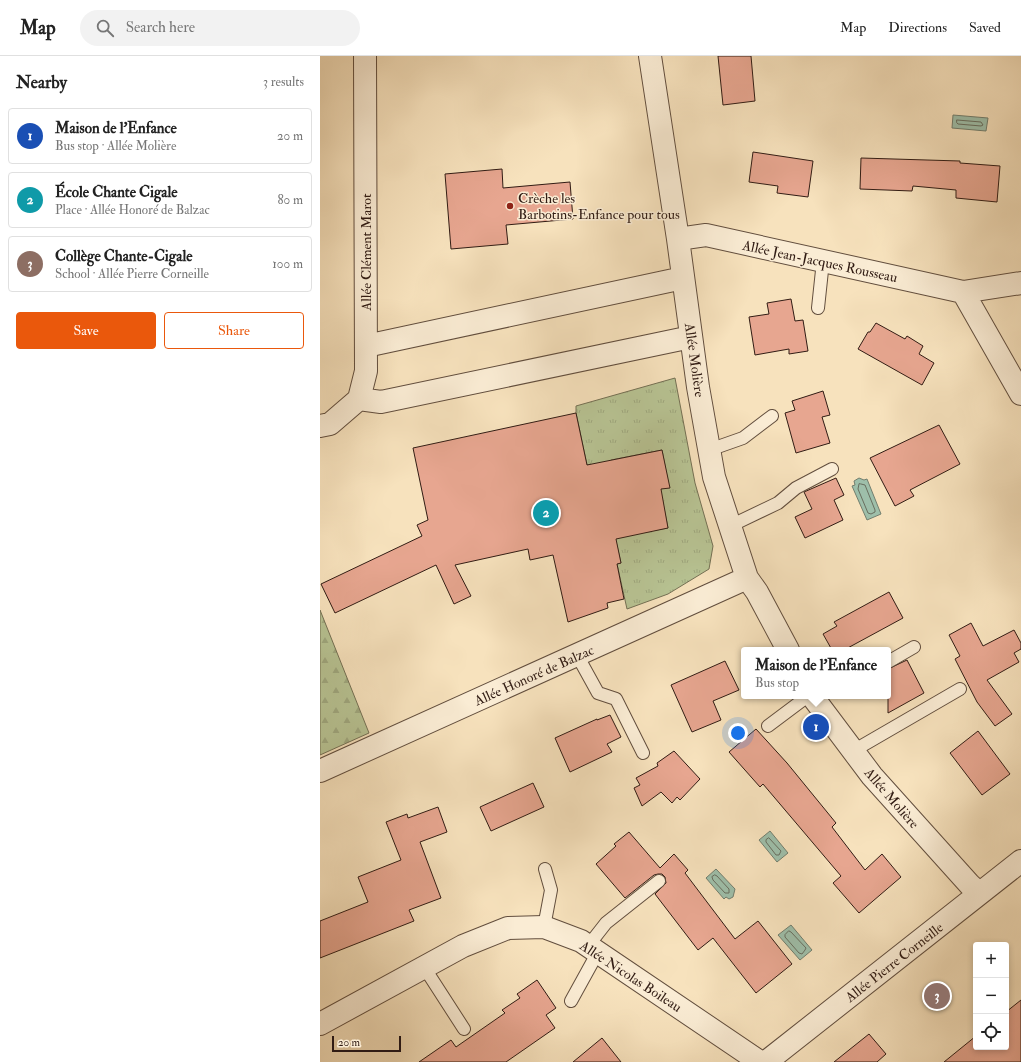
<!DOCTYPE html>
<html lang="en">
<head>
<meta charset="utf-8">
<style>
	:root { --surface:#fff; --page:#f2f2f2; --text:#222; --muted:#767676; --line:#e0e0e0; --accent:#ea580c }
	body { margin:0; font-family:"IM FELL Double Pica",serif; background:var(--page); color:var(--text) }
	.controls { position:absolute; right:12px; bottom:12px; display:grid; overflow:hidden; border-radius:4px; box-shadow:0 2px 6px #0003 }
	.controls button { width:36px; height:36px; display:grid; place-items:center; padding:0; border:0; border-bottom:1px solid var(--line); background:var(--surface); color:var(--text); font:20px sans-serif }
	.scale { position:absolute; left:12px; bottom:10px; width:69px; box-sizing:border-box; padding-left:4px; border:2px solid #311c14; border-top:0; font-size:11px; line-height:14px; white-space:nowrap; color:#311c14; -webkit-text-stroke:3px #faecd4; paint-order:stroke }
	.you { position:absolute; left:418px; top:677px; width:14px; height:14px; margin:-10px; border:3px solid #fff; border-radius:50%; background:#1a73e8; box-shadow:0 0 0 6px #1a73e833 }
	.badge { display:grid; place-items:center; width:26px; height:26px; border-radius:50%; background:var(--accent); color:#fff; font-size:13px; font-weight:700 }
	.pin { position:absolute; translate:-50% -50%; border:2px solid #fff; box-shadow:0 1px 4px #0006 }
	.popup { position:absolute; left:421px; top:591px; width:150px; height:52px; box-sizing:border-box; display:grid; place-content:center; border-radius:4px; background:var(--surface); filter:drop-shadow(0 1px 3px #0005); font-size:13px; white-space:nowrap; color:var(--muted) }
	.popup b { font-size:15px; color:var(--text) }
	.popup::after { content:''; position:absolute; left:50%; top:100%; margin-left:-8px; border:8px solid transparent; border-top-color:var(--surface) }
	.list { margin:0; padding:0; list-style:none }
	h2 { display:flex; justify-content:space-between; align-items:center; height:52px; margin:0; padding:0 16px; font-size:17px }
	h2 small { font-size:13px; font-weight:400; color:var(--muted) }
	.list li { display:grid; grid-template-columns:26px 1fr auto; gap:12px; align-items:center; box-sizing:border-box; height:56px; margin:0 8px 8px; padding:0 8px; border:1px solid var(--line); border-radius:4px }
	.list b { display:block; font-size:15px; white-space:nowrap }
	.list p { margin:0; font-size:13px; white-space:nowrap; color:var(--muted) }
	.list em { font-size:13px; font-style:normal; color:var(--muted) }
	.actions { display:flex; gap:8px; padding:12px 16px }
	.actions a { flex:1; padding:9px 0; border:1px solid var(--accent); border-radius:4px; text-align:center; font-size:14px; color:var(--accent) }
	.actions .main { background:var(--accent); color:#fff }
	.icon { flex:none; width:22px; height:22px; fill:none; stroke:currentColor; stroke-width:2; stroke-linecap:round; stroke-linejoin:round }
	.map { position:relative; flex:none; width:701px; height:1006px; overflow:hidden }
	header { display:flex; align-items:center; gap:24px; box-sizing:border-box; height:56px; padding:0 20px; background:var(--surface); border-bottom:1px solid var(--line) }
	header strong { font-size:19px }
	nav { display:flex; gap:22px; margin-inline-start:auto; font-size:14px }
	.search { width:280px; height:36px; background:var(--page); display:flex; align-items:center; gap:10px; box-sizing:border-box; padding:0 14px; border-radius:22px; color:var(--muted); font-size:15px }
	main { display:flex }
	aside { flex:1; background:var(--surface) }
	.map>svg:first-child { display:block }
</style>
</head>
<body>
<header>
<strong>Map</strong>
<div class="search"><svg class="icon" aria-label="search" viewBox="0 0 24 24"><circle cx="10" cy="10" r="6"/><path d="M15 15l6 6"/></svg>Search here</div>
<nav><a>Map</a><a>Directions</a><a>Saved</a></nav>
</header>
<main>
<aside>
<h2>Nearby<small>3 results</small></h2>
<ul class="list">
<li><span class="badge" style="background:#1a4fb4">1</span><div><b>Maison de l’Enfance</b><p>Bus stop · Allée Molière</p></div><em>20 m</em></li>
<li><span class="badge" style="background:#0f9aa8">2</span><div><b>École Chante Cigale</b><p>Place · Allée Honoré de Balzac</p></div><em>80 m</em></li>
<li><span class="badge" style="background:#8d6e63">3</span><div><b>Collège Chante-Cigale</b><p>School · Allée Pierre Corneille</p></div><em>100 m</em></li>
</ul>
<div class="actions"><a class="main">Save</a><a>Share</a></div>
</aside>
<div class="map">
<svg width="701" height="1006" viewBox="0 0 701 1006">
	<defs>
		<pattern id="grass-tufts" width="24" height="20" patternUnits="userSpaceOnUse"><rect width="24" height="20" fill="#b8c494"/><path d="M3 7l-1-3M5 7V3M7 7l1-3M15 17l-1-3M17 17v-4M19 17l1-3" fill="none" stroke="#9fa87f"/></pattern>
		<pattern id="forest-firs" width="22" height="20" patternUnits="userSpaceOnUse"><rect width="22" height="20" fill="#b8c494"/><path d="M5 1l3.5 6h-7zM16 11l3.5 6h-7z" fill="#9fa87f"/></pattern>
	</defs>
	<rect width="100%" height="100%" fill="#f7e2bd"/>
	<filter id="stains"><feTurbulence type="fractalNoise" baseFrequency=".005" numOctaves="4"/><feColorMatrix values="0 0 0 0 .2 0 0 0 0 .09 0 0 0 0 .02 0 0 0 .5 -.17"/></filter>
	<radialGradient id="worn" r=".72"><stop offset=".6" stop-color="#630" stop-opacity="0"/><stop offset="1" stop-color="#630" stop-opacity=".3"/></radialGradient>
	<!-- grass -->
	<path fill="url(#grass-tufts)" stroke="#747054" d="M355,322l20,105 18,63 -4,23 -41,25 -41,15 -10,-45 4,-1 -6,-26 53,-9 -6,-30 -6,-8 13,-3 -7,-37 -51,10v4l-19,4 -1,-4 -4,1 -11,-52v-7z"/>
	<!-- forest -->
	<path fill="url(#forest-firs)" stroke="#747054" d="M0,554l49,123 -49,22z"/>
	<!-- water -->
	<path fill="#9ebfaa" stroke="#727e6e" d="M633,59l35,3 -2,13 -34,-3z
		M539,422l5,2 3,-1 14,35 -14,6 -15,-34 3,-1 -1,-4z
		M450,775l18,22 -11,9 -18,-22z
		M396,813l19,20 -2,8 -4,2 -3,-2 -2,2 -18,-21z
		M471,869l21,25 -12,10 -22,-25z"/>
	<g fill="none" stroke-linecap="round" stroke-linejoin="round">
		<!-- shore -->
		<path stroke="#686e5f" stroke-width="1" d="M637,64l24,2 2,3 -2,1 -23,-2 -1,-1z
			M541,428l4,1 10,25v2l-4,2 -3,-1 -10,-24 1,-5z
			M449,782l12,13 -2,4h-3l-10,-13v-2z
			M395,819l2,1 12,13v4h-4l-12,-13 -1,-3z
			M469,875l2,1 15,16 -1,2 -3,4 -3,-1 -14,-16v-2z"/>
	</g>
	<!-- building -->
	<path fill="#e7a690" stroke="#311c14" d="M398,0h33l4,45 -32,4z
		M433,96l60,9 -5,36 -31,-4 1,-7 -29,-4z
		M541,102l99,3v2l40,3 -3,36 -41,-4v-8l-43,-4 -1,5 -52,-2z
		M182,113l1,19 67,-6 3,37 -67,6 2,19 -57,5 -6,-75z
		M471,243l4,22 8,-1 5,31 -19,3v-5l-34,6 -6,-38 20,-3 -2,-11z
		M556,267l29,16 2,-3 16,10 -4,8 15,9 -12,22 -64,-36 10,-17h2z
		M503,335l7,24 -8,2 8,26 -34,10 -11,-40 10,-3 -3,-9z
		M256,357l11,52 75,-15 8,38 -9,1 7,39 -52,11 5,24 -4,1 7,35 -17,4 1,5 -40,14 -15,-67 -23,5 -2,-11 -73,16 16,31 -17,8 -18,-39 -101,48 -14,-29 101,-48 -5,-11 11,-5 -15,-72z
		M619,369l21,39 -50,26 4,6 -19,10 -25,-48z
		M516,422l8,17 -10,5 9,20 -38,18 -10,-21 17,-8 -8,-17z
		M569,536l14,26 -59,32h-12l-9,-16 14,-8 -3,-4z
		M651,567l12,23 31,-16 7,13v6l-7,4 5,9 -32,18 25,34 -17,12 -18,-24 -22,-43 5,-3 -11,-21z
		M587,604l17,33 -36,20v-44z
		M405,605l14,29 -26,11 8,19 -29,12 -21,-47z
		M290,659l11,22 -14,7 5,8 -42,20 -15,-34 42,-19v1z
		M436,673l31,34 49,60 -4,4 33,43 17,-16 19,23 -42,36 -26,-30 8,-7 -78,-92 -3,3 -31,-35z
		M658,675l32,43 -28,21 -32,-42z
		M354,695l26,28 -20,21 -3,-3 -5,6 -11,-11 -19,14 -8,-18 6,-3 -4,-7 22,-12 -1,-3z
		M213,727l11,24 -53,24 -11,-24z
		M118,751l9,25 -27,10 21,56 -32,12 5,11 -94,37v-37l48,-19 -10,-25 43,-17 -15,-38 21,-8 1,4z
		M309,776l31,36 14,-14 14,16 -3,3 50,66 23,-18 34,43 -36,29 -43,-55 -15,12 -43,-56 11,-11 -1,-6 -3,-3h-4l-4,1 -29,23 -29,-34 20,-18 -2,-2z
		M217,924l19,28 -10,7 9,13 -49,34h-87l32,-22 5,7 49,-34 -3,-3 18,-12 -3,-4z
		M701,944v62h-77l32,-26v11h30v-35z
		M549,978l17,20 -9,8h-43z
		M282,982l19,24h-48z"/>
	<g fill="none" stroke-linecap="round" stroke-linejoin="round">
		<defs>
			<path id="lane" d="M498,252l5,-47
				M389,394l34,-12 29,-22
				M410,470l48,-23 18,-15 36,-19
				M257,599l21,38 18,6 27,54
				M568,606l26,-15
				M448,670l40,-30
				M533,695l107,-62
				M224,871l7,-37 -6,-21
				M268,890l18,-23 53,-42
				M104,911l40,62
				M251,945l27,-49"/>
			<path id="street" d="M330,0l28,183 20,148 16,90 33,101 10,14 31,58
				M358,183l28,-4 257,57 58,-9
				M643,236l58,102
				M46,290l317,-68
				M39,343l22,3 310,-65
				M0,370l10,-2 29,-25 7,-28 -1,-315
				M492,640l60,80 98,109 9,8
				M0,715l427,-193
				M0,968l143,-78 45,-18 36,-1 37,14 179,121
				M446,1006l255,-201"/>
		</defs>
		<!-- lane casing -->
		<use href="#lane" stroke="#624e3e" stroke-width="14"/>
		<!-- street casing -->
		<use href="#street" stroke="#624e3e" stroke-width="24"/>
		<!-- lane -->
		<use href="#lane" stroke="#faecd4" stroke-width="12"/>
		<!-- street -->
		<use href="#street" stroke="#faecd4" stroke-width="22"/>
	</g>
	<!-- markers -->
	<circle fill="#8f2418" stroke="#faecd4" stroke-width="1.5" cx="190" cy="150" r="4"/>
	<g text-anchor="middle" stroke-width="3" stroke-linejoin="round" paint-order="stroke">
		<!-- poi labels -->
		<g font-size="14" fill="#311c14" stroke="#faecd4" text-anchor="start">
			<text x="198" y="147">Crèche les<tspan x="198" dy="16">Barbotins-Enfance pour tous</tspan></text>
		</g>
		<!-- street labels -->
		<g font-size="14" fill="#311c14" stroke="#faecd4">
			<text transform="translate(46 196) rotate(-90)" y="5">Allée Clément Marot</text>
			<text transform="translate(500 205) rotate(12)" y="5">Allée Jean-Jacques Rousseau</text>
			<text transform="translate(375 304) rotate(82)" y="5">Allée Molière</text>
			<text transform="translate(214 619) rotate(-24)" y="5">Allée Honoré de Balzac</text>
			<text transform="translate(572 742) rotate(49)" y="5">Allée Molière</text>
			<text transform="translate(574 906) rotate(-38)" y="5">Allée Pierre Corneille</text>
			<text transform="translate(311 920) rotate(33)" y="5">Allée Nicolas Boileau</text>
		</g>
	</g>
	<rect width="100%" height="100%" filter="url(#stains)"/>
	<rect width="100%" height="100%" fill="url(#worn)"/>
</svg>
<div class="controls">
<button>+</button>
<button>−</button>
<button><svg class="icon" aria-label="locate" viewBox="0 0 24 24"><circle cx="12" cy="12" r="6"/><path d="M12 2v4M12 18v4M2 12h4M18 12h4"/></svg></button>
</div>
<div class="scale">20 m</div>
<div class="you"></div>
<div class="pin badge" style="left:496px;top:671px;background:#1a4fb4">1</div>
<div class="popup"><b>Maison de l’Enfance</b>Bus stop</div>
<div class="pin badge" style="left:226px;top:457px;background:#0f9aa8">2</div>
<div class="pin badge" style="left:617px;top:940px;background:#8d6e63">3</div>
</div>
</main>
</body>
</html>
